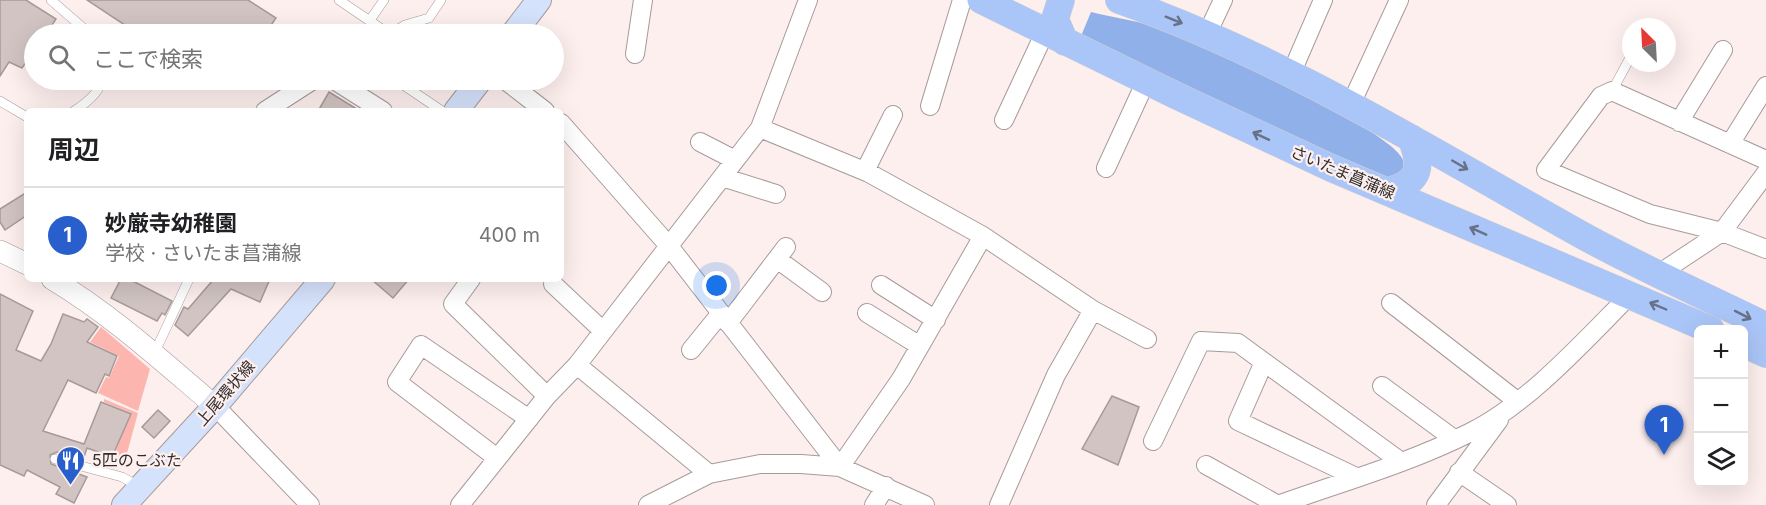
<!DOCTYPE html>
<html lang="ja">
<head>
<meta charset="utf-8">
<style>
	:root { --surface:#fff; --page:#f6f6f6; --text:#202124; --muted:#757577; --line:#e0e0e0; --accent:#295fcd }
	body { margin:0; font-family:Inter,"Noto Sans JP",sans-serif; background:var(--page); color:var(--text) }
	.controls { position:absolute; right:18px; bottom:18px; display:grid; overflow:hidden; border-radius:9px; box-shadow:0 6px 24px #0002 }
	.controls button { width:54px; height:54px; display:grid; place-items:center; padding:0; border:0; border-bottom:2px solid var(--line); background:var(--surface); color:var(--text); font:30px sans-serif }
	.compass { position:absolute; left:1622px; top:18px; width:54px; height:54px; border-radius:50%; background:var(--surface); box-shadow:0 6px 24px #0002; rotate:336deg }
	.you { position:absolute; left:717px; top:286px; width:21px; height:21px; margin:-15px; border:4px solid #fff; border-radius:50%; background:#1a73e8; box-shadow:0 0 0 9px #1a73e833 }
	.badge { display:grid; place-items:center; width:39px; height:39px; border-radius:50%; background:var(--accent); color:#fff; font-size:20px; font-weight:700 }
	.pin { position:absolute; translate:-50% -50px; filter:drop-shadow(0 2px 3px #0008) }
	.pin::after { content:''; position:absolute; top:32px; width:21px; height:18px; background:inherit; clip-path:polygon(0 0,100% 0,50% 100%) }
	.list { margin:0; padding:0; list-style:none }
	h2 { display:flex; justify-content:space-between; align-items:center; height:78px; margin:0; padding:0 24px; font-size:26px }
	h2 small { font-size:20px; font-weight:400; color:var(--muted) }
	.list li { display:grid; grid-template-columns:39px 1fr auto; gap:18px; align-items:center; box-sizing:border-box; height:96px; padding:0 24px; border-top:2px solid var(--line) }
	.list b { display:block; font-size:22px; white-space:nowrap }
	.list p { margin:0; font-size:20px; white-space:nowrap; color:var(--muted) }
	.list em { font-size:20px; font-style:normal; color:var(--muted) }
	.icon { flex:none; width:33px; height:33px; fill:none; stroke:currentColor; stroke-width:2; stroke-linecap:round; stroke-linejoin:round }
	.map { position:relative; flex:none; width:1766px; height:505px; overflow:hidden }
	.search { position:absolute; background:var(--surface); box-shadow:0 6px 24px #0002; left:24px; top:24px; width:540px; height:66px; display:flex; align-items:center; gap:15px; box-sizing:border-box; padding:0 21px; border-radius:33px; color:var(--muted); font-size:22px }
	.panel { position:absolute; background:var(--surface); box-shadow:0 6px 24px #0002; left:24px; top:108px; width:540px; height:174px; border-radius:9px }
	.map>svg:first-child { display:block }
</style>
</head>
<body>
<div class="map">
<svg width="1766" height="505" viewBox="0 0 1766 505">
	<rect width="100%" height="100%" fill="#fdefee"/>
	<!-- green -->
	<path fill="#fdb5af" d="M101,327l49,42 -12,42 -40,-18 8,-16 3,1 10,-22 -29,-14z
		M104,399l34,14 -14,51 -12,-3 18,-48 -26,-11z"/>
	<!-- water -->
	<path fill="#90b0e9" d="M1091,12c25,6 52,10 76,18 35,12 226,101 236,130 4,13 -8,17 -18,20l-304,-144z"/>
	<!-- building -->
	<path fill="#d1c4c3" stroke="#a69a98" stroke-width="1.5" d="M0,0h26l30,19 -10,15h-12v16l-12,18 -13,-6 -9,14z
		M87,0h161l28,18 -11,16h-137l3,-5z
		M329,92l31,19h-42z
		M27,192v23l-22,15 -5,-8v-13z
		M121,279h8l43,22 -7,14 -3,-2 -5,8 -46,-23z
		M210,279h60l-10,23 -29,-13 -43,47 -13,-11 9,-18 4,2 25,-29z
		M371,279h38l-16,19z
		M0,294l33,17 -17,39 25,11 10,-17 12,-30 21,8 3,-3 11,8 -11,15 30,14 -8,20 -4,-2 -9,19 -28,-13 -25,51 41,13 17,-42 30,12 -19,43 -25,-9 -4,12 -26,-8 -7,3 1,9 36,13 -13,26 -18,-9 4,-7 -33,-17 -3,6 -24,-11z
		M1112,396l27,11 -21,58 -36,-16z
		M158,410l12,11 -16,17 -12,-11z"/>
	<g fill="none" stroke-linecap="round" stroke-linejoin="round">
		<defs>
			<path id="service" d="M51,0l39,34
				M339,0l50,34
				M370,20l14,-20
				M390,34l15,-9 24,-7 12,-18
				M396,80l46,31
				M1612,91l19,-35
				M0,101l27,16
				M74,111c11,-7 25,-18 28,-31
				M154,354l35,-75
				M55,459l67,18 18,10"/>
			<path id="minor" d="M1207,34l16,-34
				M635,54l8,-54
				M1291,74l32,-74
				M334,80l49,31
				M505,80l40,31
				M1351,104l48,-104
				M930,106l32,-106
				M265,111l48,-31
				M1004,120l41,-88
				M1679,122l44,-72
				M561,123l108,123 171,221
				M760,128l109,45 114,63 -82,143 -61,88
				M700,142l35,18
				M1730,144l36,-58
				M1766,160l-154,-69 -11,5 -55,74 104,44 72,18 44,17
				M1106,168l40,-87
				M865,171l28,-56
				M722,177l54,17
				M983,236l110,74
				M777,259l45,33
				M1660,273l62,-41 44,-59
				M471,279l-18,25 94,92
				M553,284l50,47
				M881,285l55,35
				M1391,303l126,98
				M867,313l53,33
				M728,323l58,-76
				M691,350l30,-37
				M1264,362l-26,59 118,56
				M577,365l132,109
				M1382,386l72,53
				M215,406l95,99
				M1153,441l48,-100 37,2 162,118
				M497,458l-100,-76 24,-37 108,74
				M1206,465l72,40
				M1459,472l48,33
				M460,505l87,-109 30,-31 183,-237 48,-128
				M648,505l61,-31 51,-10h41l39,3 85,38
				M874,505l12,-19
				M999,505l57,-130 37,-65 54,29
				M1278,505c64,-23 132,-42 193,-73 58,-29 114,-92 159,-137
				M1436,505l63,-85"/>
			<path id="tertiary" d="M0,251l27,13
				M52,279c60,36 110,82 163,127"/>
			<path id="secondary" d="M513,34l26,-34
				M456,111l24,-31
				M124,505l91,-99 108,-127"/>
			<path id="primary" d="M981,0l194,95 154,72 382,163
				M1061,0l-6,19 10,23
				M1119,0c160,56 304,146 452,229 63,36 130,65 195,97
				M1389,191c33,-10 33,-25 22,-53
				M1744,344l22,10"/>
		</defs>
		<!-- service casing -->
		<use href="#service" stroke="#a79b9a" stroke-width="10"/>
		<!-- minor casing -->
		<use href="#minor" stroke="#a79b9a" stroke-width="20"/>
		<!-- tertiary casing -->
		<use href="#tertiary" stroke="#a79b9a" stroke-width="22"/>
		<!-- secondary casing -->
		<use href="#secondary" stroke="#a79b9a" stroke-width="26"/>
		<!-- primary casing -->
		<use href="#primary" stroke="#d2d1d1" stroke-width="28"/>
		<!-- service -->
		<use href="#service" stroke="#fff" stroke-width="9"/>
		<!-- minor -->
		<use href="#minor" stroke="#fff" stroke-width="18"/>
		<!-- tertiary -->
		<use href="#tertiary" stroke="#fff" stroke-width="21"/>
		<!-- secondary -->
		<use href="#secondary" stroke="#d5e2fb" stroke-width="24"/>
		<!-- primary -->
		<use href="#primary" stroke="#aac5f7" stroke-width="27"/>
	</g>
	<!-- one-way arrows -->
	<defs><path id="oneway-shaft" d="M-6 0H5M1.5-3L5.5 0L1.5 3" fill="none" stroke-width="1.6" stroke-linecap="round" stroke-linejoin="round" transform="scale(1.5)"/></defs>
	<g stroke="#677187">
		<use href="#oneway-shaft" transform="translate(1174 20) rotate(22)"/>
		<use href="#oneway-shaft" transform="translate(1261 136) rotate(-155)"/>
		<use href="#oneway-shaft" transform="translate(1460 165) rotate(30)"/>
		<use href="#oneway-shaft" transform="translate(1478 231) rotate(-156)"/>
		<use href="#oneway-shaft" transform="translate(1658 306) rotate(-157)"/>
		<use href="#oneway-shaft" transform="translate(1743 315) rotate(27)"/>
	</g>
	<!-- icons -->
	<defs>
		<symbol id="restaurant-pin" viewBox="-11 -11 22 30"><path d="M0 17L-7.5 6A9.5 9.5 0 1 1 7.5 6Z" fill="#295fcd" stroke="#fdefee"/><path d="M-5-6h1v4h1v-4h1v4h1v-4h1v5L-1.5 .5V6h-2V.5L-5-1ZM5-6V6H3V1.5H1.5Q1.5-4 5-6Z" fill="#fff"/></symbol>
	</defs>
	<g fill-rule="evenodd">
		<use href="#restaurant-pin" x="54" y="444" width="33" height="45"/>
	</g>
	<g text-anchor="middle" stroke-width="4.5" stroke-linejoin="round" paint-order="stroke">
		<!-- street labels -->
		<g font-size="16" fill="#312d2c" stroke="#fdefee">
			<text transform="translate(1343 172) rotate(23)" y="6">さいたま菖蒲線</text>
			<text transform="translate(225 393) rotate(-49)" y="6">上尾環状線</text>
		</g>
		<!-- poi labels -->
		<g font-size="16" fill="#312d2c" stroke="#fdefee" text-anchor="start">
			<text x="92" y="466">5匹のこぶた</text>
		</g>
	</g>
</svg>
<div class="controls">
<button>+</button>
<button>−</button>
<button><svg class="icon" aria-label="layers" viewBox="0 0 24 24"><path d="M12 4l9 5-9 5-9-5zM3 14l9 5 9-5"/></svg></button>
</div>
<svg class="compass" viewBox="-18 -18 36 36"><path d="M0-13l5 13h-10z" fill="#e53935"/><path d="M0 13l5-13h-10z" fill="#757577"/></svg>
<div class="you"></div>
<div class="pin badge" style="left:1664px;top:455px">1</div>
<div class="search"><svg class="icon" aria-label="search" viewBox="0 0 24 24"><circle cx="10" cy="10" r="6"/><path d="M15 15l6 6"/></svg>ここで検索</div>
<section class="panel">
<h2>周辺<small></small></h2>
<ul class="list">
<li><span class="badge">1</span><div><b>妙厳寺幼稚園</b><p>学校 · さいたま菖蒲線</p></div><em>400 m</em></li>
</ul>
</section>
</div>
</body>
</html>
